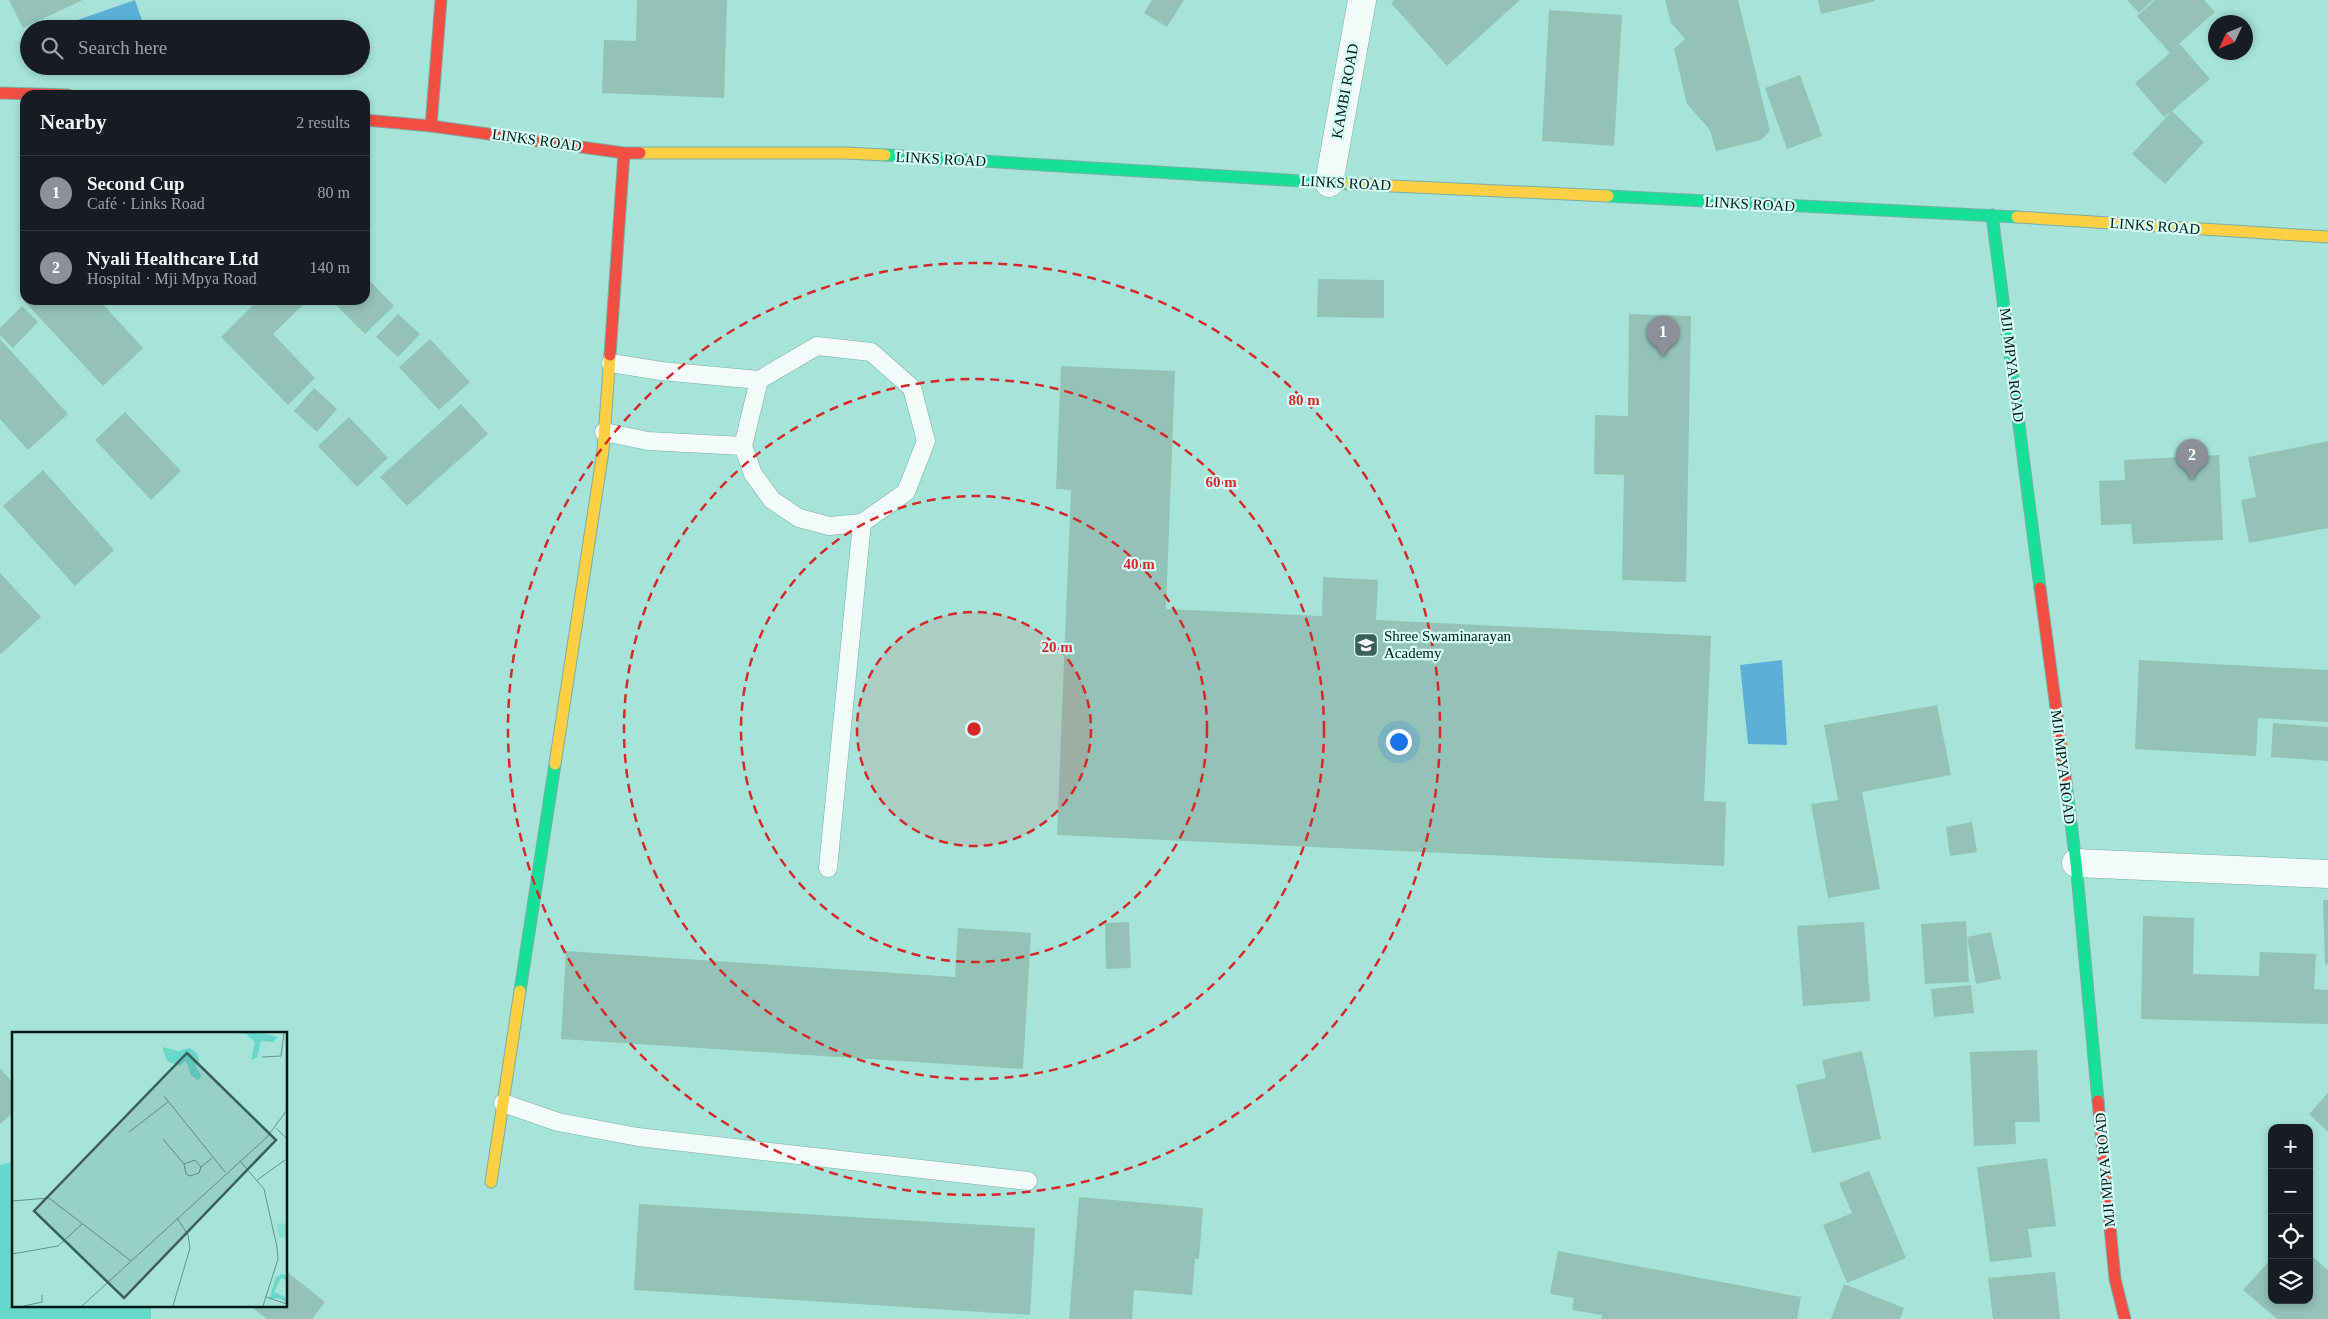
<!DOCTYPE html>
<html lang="en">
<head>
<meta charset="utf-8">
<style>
	:root { --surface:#171b24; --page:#242831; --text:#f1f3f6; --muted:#9ea1a6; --line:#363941; --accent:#8c9099 }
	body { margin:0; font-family:Georgia,serif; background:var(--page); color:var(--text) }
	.controls { position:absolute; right:15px; bottom:15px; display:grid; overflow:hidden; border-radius:10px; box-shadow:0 2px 8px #0003 }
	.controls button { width:45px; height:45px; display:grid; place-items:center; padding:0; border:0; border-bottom:1px solid var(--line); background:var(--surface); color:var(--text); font:25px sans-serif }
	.compass { position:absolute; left:2208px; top:15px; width:45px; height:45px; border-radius:50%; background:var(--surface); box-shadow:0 2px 8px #0003; rotate:226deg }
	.you { position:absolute; left:1398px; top:741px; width:18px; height:18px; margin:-12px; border:4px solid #fff; border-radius:50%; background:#1a73e8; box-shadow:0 0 0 8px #1a73e833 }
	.badge { display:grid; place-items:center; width:32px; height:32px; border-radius:50%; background:var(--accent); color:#fff; font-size:16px; font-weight:700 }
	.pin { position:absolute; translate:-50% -41px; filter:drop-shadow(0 1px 2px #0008) }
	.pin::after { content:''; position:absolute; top:26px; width:18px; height:15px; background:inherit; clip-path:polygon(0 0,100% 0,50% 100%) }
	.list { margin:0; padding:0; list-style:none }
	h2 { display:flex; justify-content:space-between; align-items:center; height:65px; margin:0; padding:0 20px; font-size:21px }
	h2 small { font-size:16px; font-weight:400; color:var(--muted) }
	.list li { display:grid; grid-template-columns:32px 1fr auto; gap:15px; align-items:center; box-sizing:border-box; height:75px; padding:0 20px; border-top:1px solid var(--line) }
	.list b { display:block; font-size:19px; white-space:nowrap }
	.list p { margin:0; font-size:16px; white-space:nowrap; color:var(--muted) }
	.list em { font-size:16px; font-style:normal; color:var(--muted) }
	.icon { flex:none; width:28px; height:28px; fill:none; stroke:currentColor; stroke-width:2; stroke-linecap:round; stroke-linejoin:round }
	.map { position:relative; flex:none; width:2328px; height:1319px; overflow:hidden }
	.search { position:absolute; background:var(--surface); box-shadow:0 2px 8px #0003; left:20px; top:20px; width:350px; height:55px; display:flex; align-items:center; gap:12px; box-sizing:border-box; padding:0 18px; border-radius:28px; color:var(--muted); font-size:19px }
	.panel { position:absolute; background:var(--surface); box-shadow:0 2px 8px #0003; left:20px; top:90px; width:350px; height:215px; border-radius:15px }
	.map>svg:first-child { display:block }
</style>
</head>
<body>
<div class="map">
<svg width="2328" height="1319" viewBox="0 0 2328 1319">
	<rect width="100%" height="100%" fill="#a6e4da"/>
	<!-- forest -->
	<path fill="#67d8ca" d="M14,1162v143h137v14h-151v-154z"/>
	<!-- water -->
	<path fill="#5cb0d8" d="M135,0l10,29h-80l-2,-4z
		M1782,660l5,85 -39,-1 -8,-79z"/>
	<!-- building -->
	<path fill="#94c2b6" d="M9,0h74l-60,28z
		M637,0h90l-3,98 -122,-5 2,-53 32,1z
		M1152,0h32l-17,27 -23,-14z
		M1394,0h126l-73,66 -56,-63z
		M1665,0h73l32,131 -9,9 -45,11 -6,-21 -23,-26 -13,-55 11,-10 -14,-16z
		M1818,0h57v1l-54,13z
		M2127,0h26l-14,13z
		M2155,0h49l11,12 -43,38 8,-6 30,35 -38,32 32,31 -39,42 -33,-30 40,-43 -8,6 -29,-34 35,-30 -33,-37z
		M1549,10l73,5 -8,131 -72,-5z
		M1800,75l22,61 -35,13 -22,-61z
		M365,276l29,30 -29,28 -34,-34h34z
		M1318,279l66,1v38l-67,-1z
		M30,300h69l44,48 -40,38 -77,-83z
		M258,300h50l-35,34 42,44 -27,27 -67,-68z
		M22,306l16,16 -25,26 -13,-13v-7z
		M398,314l22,20 -22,23 -22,-20z
		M1629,314l62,2 -5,266 -64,-2 2,-105 -30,-1 1,-59 33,1z
		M0,339l68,75 -40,36 -28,-31z
		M430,339l40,43 -31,28 -40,-43z
		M1061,366l114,5 -9,238 156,7 1,-39 55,3 -2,40 335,16 -7,165 22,1 -2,64 -667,-31 14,-345 -15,-1z
		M314,388l23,21 -20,23 -23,-21z
		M461,404l27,30 -81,72 -27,-29z
		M125,412l56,59 -30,29 -56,-60z
		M349,417l39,41 -31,29 -39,-41z
		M2328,441v87l-79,15 -8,-43 15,-3 -8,-40z
		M2219,455l4,85 -90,4 -2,-20 -30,1 -2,-44 26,-1 -1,-20z
		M43,470l71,80 -39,36 -72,-80z
		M0,573l41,44 -40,37 -1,-1z
		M2139,660l189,10v52l-70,-4 -2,38 -121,-7z
		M1937,705l14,70 -89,17 18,97 -52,9 -17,-94 27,-4 -14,-75z
		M2273,723l55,4v34l-57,-4z
		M1972,822l5,30 -27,4 -4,-29z
		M2323,900h5v64l-3,1z
		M2143,916l51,2 -1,56 66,2 1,-24 56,2 -2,35 14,1v34l-187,-5z
		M1966,921l3,61 -44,2 -4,-60z
		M1129,922l2,46 -25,1 -1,-46z
		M1864,922l6,79 -67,5 -6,-80z
		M958,928l73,5 -8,136 -462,-30 5,-88 389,26z
		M1991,932l10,47 -25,5 -9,-47z
		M1971,985l3,28 -40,4 -3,-28z
		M2037,1050l3,72h-25l1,22 -42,2 -4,-94z
		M1862,1051l19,88 -69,14 -16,-68 30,-7 -4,-18z
		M0,1068l14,16v28l-14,12z
		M2328,1093v39l-19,-18z
		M2047,1158l9,68 -28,3 4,28 -42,5 -13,-95z
		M1869,1171l37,87 -59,25 -24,-58 29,-12 -13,-30z
		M1079,1197l124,11 -4,51h-4l-3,36 -58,-5 -2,29h-63z
		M639,1204l396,24 -5,87 -396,-25z
		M1558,1251l243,46 -4,22h-195v-4l-30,-5 2,-12 -24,-4z
		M2309,1254l19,16v49h-51l-34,-29 29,-32v42h37z
		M286,1271l39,31 -13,17h-45l-18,-14h37z
		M2055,1272l5,47h-67l-5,-41z
		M1844,1284l60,24 -4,11h-69z"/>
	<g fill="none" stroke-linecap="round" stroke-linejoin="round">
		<defs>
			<path id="lane" d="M611,363l50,8 98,9 58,-34 54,6 41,36 14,53 -20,51 -44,31 -33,3 -30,-8 -27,-18 -19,-26 -10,-28 16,-66
				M604,432l44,9 95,5
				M828,868l34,-345
				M503,1103l55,19 80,15 390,44"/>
			<path id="street" d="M1329,183l33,-183
				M2076,863l252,11"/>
			<path id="fast" d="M885,155l465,29
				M1608,196l409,21
				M1992,215l48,373
				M2066,783l10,80 22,238
				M520,991l35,-227"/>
			<path id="slow" d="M640,153h206l39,2
				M1350,184l258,12
				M2017,217l311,20
				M555,764l48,-313 7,-96
				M491,1182l29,-191"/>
			<path id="jam" d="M0,93l68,2
				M365,120l66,6 193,27h16
				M431,126l10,-126
				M610,355l14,-202
				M2040,588l26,195
				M2098,1101l17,178 10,40"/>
		</defs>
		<!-- lane casing -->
		<use href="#lane" stroke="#79aea6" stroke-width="19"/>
		<!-- street casing -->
		<use href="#street" stroke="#79aea6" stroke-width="29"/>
		<!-- fast casing -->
		<use href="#fast" stroke="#79aea6" stroke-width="13"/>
		<!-- slow casing -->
		<use href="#slow" stroke="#79aea6" stroke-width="13"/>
		<!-- jam casing -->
		<use href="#jam" stroke="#79aea6" stroke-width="13"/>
		<!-- lane -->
		<use href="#lane" stroke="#f2fbf9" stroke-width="18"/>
		<!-- street -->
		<use href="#street" stroke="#f2fbf9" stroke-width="28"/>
		<!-- fast -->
		<use href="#fast" stroke="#16e098" stroke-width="11"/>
		<!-- slow -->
		<use href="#slow" stroke="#ffcf43" stroke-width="11"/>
		<!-- jam -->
		<use href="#jam" stroke="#f24e42" stroke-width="11"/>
	</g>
	<!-- distance rings -->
	<circle cx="974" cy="729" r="117" fill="#d62828" fill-opacity=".12"/>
	<g fill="none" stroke="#d62828" stroke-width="2.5" stroke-dasharray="9 6">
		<circle cx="974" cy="729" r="117"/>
		<circle cx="974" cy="729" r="233"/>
		<circle cx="974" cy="729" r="350"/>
		<circle cx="974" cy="729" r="466"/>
	</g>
	<!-- icons -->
	<defs>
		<symbol id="school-square" viewBox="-11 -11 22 22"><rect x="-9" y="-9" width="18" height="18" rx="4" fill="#3b605a" stroke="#d4fef6"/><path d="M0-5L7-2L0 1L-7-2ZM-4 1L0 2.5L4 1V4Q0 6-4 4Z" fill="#fff"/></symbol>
	</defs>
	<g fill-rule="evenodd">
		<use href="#school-square" x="1352" y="631" width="28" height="28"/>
	</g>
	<g text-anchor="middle" stroke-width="4.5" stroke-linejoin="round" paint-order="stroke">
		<!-- street labels -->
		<g font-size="15" fill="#011915" stroke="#d4fef6">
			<text transform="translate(1345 91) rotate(-80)" y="5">KAMBI ROAD</text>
			<text transform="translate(537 140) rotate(8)" y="5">LINKS ROAD</text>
			<text transform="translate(941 159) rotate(3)" y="5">LINKS ROAD</text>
			<text transform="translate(1346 183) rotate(3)" y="5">LINKS ROAD</text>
			<text transform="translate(1750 204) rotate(3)" y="5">LINKS ROAD</text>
			<text transform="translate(2155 226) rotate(4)" y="5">LINKS ROAD</text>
			<text transform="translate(2012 365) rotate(83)" y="5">MJI MPYA ROAD</text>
			<text transform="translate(2063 767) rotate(83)" y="5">MJI MPYA ROAD</text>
			<text transform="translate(2105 1170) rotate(-95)" y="5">MJI MPYA ROAD</text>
		</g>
		<!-- poi labels -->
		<g font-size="15" fill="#011915" stroke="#d4fef6" text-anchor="start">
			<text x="1384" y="641">Shree Swaminarayan<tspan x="1384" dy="17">Academy</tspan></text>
		</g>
	</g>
	<!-- overview -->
	<g transform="translate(12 1032)">
		<rect width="275" height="275" fill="#a6e4da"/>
		<path d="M264,187l2,5 9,-1v16l-8,-2z" fill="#86dfd1"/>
		<path d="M225,1h24l17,4 -5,5 -12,-1 -4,17 -6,2 4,-18 -9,-8zM150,15l16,4 12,-3 7,5 2,7 -3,6 6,11 -5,3 -6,-5 -5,-14 -7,5 -12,-5zM270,242l5,2v4l-6,-2 -7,14 13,6v4l-10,-4 -8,2 7,-23z" fill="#67d8ca"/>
		<path fill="none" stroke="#64938b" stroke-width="1" d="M250,25l19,-1 3,-23M152,64l61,76M264,96l11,11M117,100l39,-30M151,107l21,25 2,10 4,2 9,-3 2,-6 11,-9M228,129l24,28 13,58 1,12 -15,47M172,132l11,-4 6,7M245,148l28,-20M0,169l37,-3 82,63M0,222l46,-8 24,-22M254,265l21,7M12,274l18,-4v-7M70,274l185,-169 20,-27M161,274l17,-58 -2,-13 -11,-17"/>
		<path fill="#3b605a" fill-opacity="0.15" stroke="#3b605a" stroke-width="2.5" d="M175,21l89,87 -152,158 -90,-87z"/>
		<rect width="275" height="275" fill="none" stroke="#011915" stroke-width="2.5"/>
	</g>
	<circle cx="974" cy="729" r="8" fill="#d62828" stroke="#d4fef6" stroke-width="2.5"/>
	<g font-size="15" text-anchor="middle" font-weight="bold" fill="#d62828" stroke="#d4fef6" stroke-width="4.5" stroke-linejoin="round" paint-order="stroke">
		<text x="1304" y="405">80 m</text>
		<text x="1221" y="487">60 m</text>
		<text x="1139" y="569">40 m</text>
		<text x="1057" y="652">20 m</text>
	</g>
</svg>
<div class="controls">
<button>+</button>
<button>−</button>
<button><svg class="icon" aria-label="locate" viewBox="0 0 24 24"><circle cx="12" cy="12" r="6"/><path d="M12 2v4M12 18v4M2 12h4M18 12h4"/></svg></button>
<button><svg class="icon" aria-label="layers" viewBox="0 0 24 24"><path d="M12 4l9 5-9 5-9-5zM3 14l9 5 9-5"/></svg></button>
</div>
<svg class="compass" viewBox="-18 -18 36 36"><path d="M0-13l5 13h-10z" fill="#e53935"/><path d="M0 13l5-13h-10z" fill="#9ea1a6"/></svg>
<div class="you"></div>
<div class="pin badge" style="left:1663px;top:357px">1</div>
<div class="pin badge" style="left:2192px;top:480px">2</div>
<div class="search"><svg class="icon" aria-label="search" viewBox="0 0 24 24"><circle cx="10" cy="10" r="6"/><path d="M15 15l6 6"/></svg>Search here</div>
<section class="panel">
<h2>Nearby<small>2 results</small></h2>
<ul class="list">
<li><span class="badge">1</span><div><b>Second Cup</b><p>Café · Links Road</p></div><em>80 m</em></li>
<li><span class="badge">2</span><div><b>Nyali Healthcare Ltd</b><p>Hospital · Mji Mpya Road</p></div><em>140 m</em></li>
</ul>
</section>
</div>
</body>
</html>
